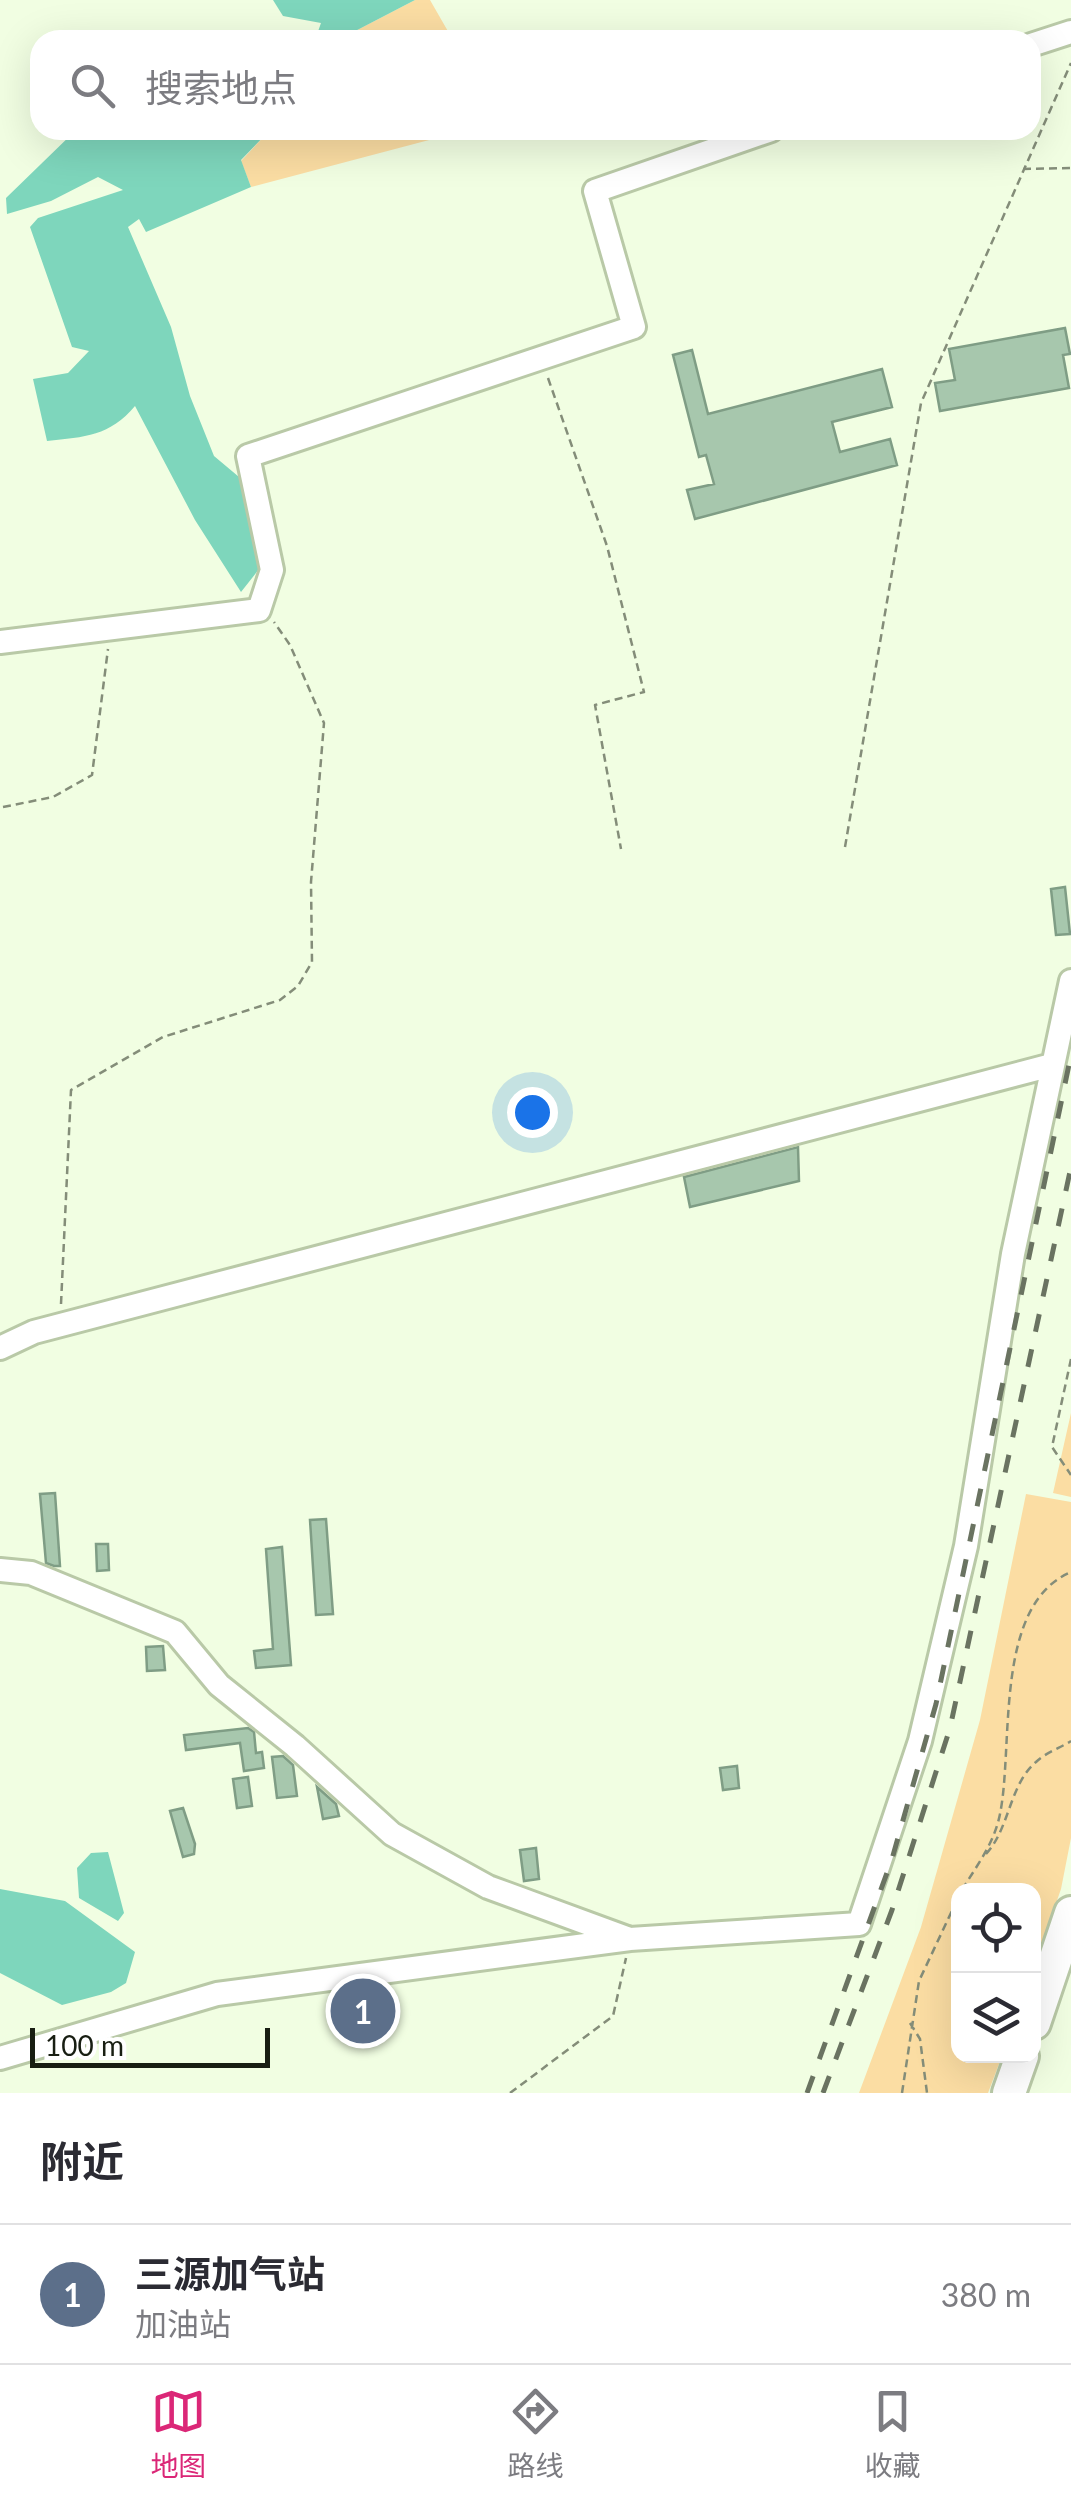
<!DOCTYPE html>
<html lang="zh">
<head>
<meta charset="utf-8">
<style>
	:root { --surface:#fff; --page:#f7f7f7; --text:#2b2b33; --muted:#7c7c81; --line:#e1e1e2; --accent:#db2777 }
	body { margin:0; font-family:Lato,"Noto Sans SC",sans-serif; background:var(--page); color:var(--text) }
	.controls { position:absolute; right:30px; bottom:30px; display:grid; overflow:hidden; border-radius:20px; box-shadow:0 10px 40px #0002 }
	.controls button { width:90px; height:90px; display:grid; place-items:center; padding:0; border:0; border-bottom:2px solid var(--line); background:var(--surface); color:var(--text); font:50px sans-serif }
	.scale { position:absolute; left:30px; bottom:25px; width:240px; box-sizing:border-box; padding-left:10px; border:5px solid #181e12; border-top:0; font-size:28px; line-height:35px; white-space:nowrap; color:#181e12; -webkit-text-stroke:8px #fff; paint-order:stroke }
	.you { position:absolute; left:532px; top:1112px; width:35px; height:35px; margin:-25px; border:8px solid #fff; border-radius:50%; background:#1a73e8; box-shadow:0 0 0 15px #1a73e833 }
	.badge { display:grid; place-items:center; width:65px; height:65px; border-radius:50%; background:var(--accent); color:#fff; font-size:32px; font-weight:700 }
	.pin { position:absolute; translate:-50% -50%; border:5px solid #fff; box-shadow:0 2px 10px #0006 }
	.list { margin:0; padding:0; list-style:none }
	h2 { display:flex; justify-content:space-between; align-items:center; height:130px; margin:0; padding:0 40px; font-size:42px }
	h2 small { font-size:32px; font-weight:400; color:var(--muted) }
	.list li { display:grid; grid-template-columns:65px 1fr auto; gap:30px; align-items:center; box-sizing:border-box; height:140px; padding:0 40px; border-top:2px solid var(--line) }
	.list b { display:block; font-size:38px; white-space:nowrap }
	.list p { margin:0; font-size:32px; white-space:nowrap; color:var(--muted) }
	.list em { font-size:32px; font-style:normal; color:var(--muted) }
	.icon { flex:none; width:55px; height:55px; fill:none; stroke:currentColor; stroke-width:2; stroke-linecap:round; stroke-linejoin:round }
	.map { position:relative; flex:none; width:1071px; height:2093px; overflow:hidden }
	.search { position:absolute; background:var(--surface); box-shadow:0 10px 40px #0002; left:30px; right:30px; top:30px; height:110px; display:flex; align-items:center; gap:25px; box-sizing:border-box; padding:0 35px; border-radius:30px; color:var(--muted); font-size:38px }
	.sheet { height:270px; background:var(--surface) }
	nav { display:flex; justify-content:space-around; align-items:center; box-sizing:border-box; height:140px; border-top:2px solid var(--line); background:var(--surface); font-size:28px; color:var(--muted) }
	nav a { display:grid; justify-items:center; gap:5px }
	nav .on { color:var(--accent) }
	.map>svg:first-child { display:block }
</style>
</head>
<body>
<div class="map">
<svg width="1071" height="2093" viewBox="0 0 1071 2093">
	<rect width="100%" height="100%" fill="#f1fee2"/>
	<!-- green -->
	<path fill="#fbdda3" d="M415,0h15l23,40h-115z
		M270,130h197l-216,57 -10,-26z
		M1071,1413v84l-18,-4z
		M1026,1494l45,8v336l-10,51 -27,77v-76h-76v166h44l-14,37h-129l62,-166 59,-207z"/>
	<!-- water -->
	<path fill="#7ed6bc" d="M273,0h142l-77,40h-23l6,-17 -38,-7z
		M76,130h194l-29,30 10,27 -105,45 -7,-13 -11,8 43,100 19,69 24,60 31,26 18,82 -22,28 -46,-72 -60,-114c-25,30 -50,31 -88,35l-14,-62 35,-6 21,-22 -17,-4 -42,-120 8,-9 85,-28 -25,-13 -47,24 -44,13 -1,-16z
		M108,1852l16,61 -6,8 -39,-23 -2,-30 14,-15z
		M0,1889l65,12 70,51 -9,31 -15,9 -49,13 -62,-32z"/>
	<!-- building -->
	<path fill="#a7c7ad" stroke="#7f9d85" stroke-width="2.5" d="M1065,328l5,26 -7,1 6,33 -129,23 -5,-28 20,-3 -6,-31z
		M692,350l16,64 174,-45 10,38 -60,15 8,30 50,-13 7,26 -202,54 -8,-29 27,-6 -8,-29 -7,2 -26,-102z
		M1065,887l5,47 -14,1 -5,-46z
		M798,1147l1,34 -109,26 -6,-30z
		M55,1493l5,73h-6l-8,-3 -6,-69z
		M326,1519l7,95 -17,1 -6,-95z
		M96,1544h12l1,26 -12,1z
		M282,1547l9,118 -35,3 -2,-17 19,-2 -7,-100z
		M163,1646l2,24 -18,1 -1,-24z
		M248,1728l6,4 2,21 6,-1 2,16 -20,3 -4,-28 -54,7 -2,-15z
		M283,1756l10,9 4,31 -20,2 -5,-41z
		M737,1766l2,22 -16,2 -3,-22z
		M248,1777l4,29 -15,2 -4,-29z
		M317,1787l19,17 3,12 -16,3z
		M183,1808l12,36 -1,10 -11,3 -13,-46z
		M536,1848l3,31 -15,2 -4,-31z"/>
	<g fill="none" stroke-linecap="round" stroke-linejoin="round">
		<defs>
			<path id="minor" d="M1031,45l40,-13
				M0,642l259,-32 13,-40 -24,-114 386,-129 -39,-136 176,-61
				M0,1348l34,-16 1018,-267
				M0,1570l31,3 144,59 44,53 76,61 97,88 96,53 139,51
				M0,2058l217,-64 413,-55 229,-15 61,-183 46,-195 47,-292 58,-273"/>
			<path id="highway" d="M1034,2023l37,-110
				M1009,2093l13,-37"/>
		</defs>
		<!-- minor casing -->
		<use href="#minor" stroke="#b9c9a7" stroke-width="28"/>
		<!-- highway casing -->
		<use href="#highway" stroke="#b9c9a7" stroke-width="38"/>
		<!-- path -->
		<path stroke="#848d79" stroke-width="2.5" stroke-dasharray="8 5" stroke-linecap="butt" d="M1023,169l48,-1
			M548,378l59,168 37,146 -49,13 26,144
			M3,807l50,-10 39,-22 16,-126
			M845,847l76,-444 150,-340
			M61,1304l10,-214 92,-53 117,-37 18,-14 14,-24 -1,-80 13,-159 -34,-78 -16,-23
			M1071,1359l-19,88 19,28
			M986,1854c24,-26 23,-69 50,-92 9,-9 24,-14 35,-21
			M962,1890c15,-25 32,-46 38,-76 14,-69 -7,-209 71,-242
			M910,2023l10,16 7,54
			M510,2093l103,-77 13,-58
			M902,2093l17,-112 39,-83"/>
		<!-- minor -->
		<use href="#minor" stroke="#fff" stroke-width="22"/>
		<!-- highway -->
		<use href="#highway" stroke="#fff" stroke-width="32"/>
		<!-- rail -->
		<path stroke="#6a7361" stroke-width="5" stroke-dasharray="18 18" stroke-linecap="butt" d="M807,2093l85,-234 44,-155 135,-649
			M823,2093l69,-183 58,-182 121,-561"/>
	</g>
</svg>
<div class="controls">
<button><svg class="icon" aria-label="locate" viewBox="0 0 24 24"><circle cx="12" cy="12" r="6"/><path d="M12 2v4M12 18v4M2 12h4M18 12h4"/></svg></button>
<button><svg class="icon" aria-label="layers" viewBox="0 0 24 24"><path d="M12 4l9 5-9 5-9-5zM3 14l9 5 9-5"/></svg></button>
</div>
<div class="scale">100 m</div>
<div class="you"></div>
<div class="pin badge" style="left:363px;top:2011px;background:#5c6f8a">1</div>
<div class="search"><svg class="icon" aria-label="search" viewBox="0 0 24 24"><circle cx="10" cy="10" r="6"/><path d="M15 15l6 6"/></svg>搜索地点</div>
</div>
<section class="sheet">
<h2>附近<small></small></h2>
<ul class="list">
<li><span class="badge" style="background:#5c6f8a">1</span><div><b>三源加气站</b><p>加油站</p></div><em>380 m</em></li>
</ul>
</section>
<nav>
<a class="on"><svg class="icon" aria-label="map" viewBox="0 0 24 24"><path d="M3 6l6-2 6 2 6-2v14l-6 2-6-2-6 2zM9 4v14M15 6v14"/></svg>地图</a>
<a><svg class="icon" aria-label="directions" viewBox="0 0 24 24"><path d="M12 3l9 9-9 9-9-9zM9 14v-3h6M13 9l2 2-2 2"/></svg>路线</a>
<a><svg class="icon" aria-label="saved" viewBox="0 0 24 24"><path d="M7 4h10v16l-5-4-5 4z"/></svg>收藏</a>
</nav>
</body>
</html>
